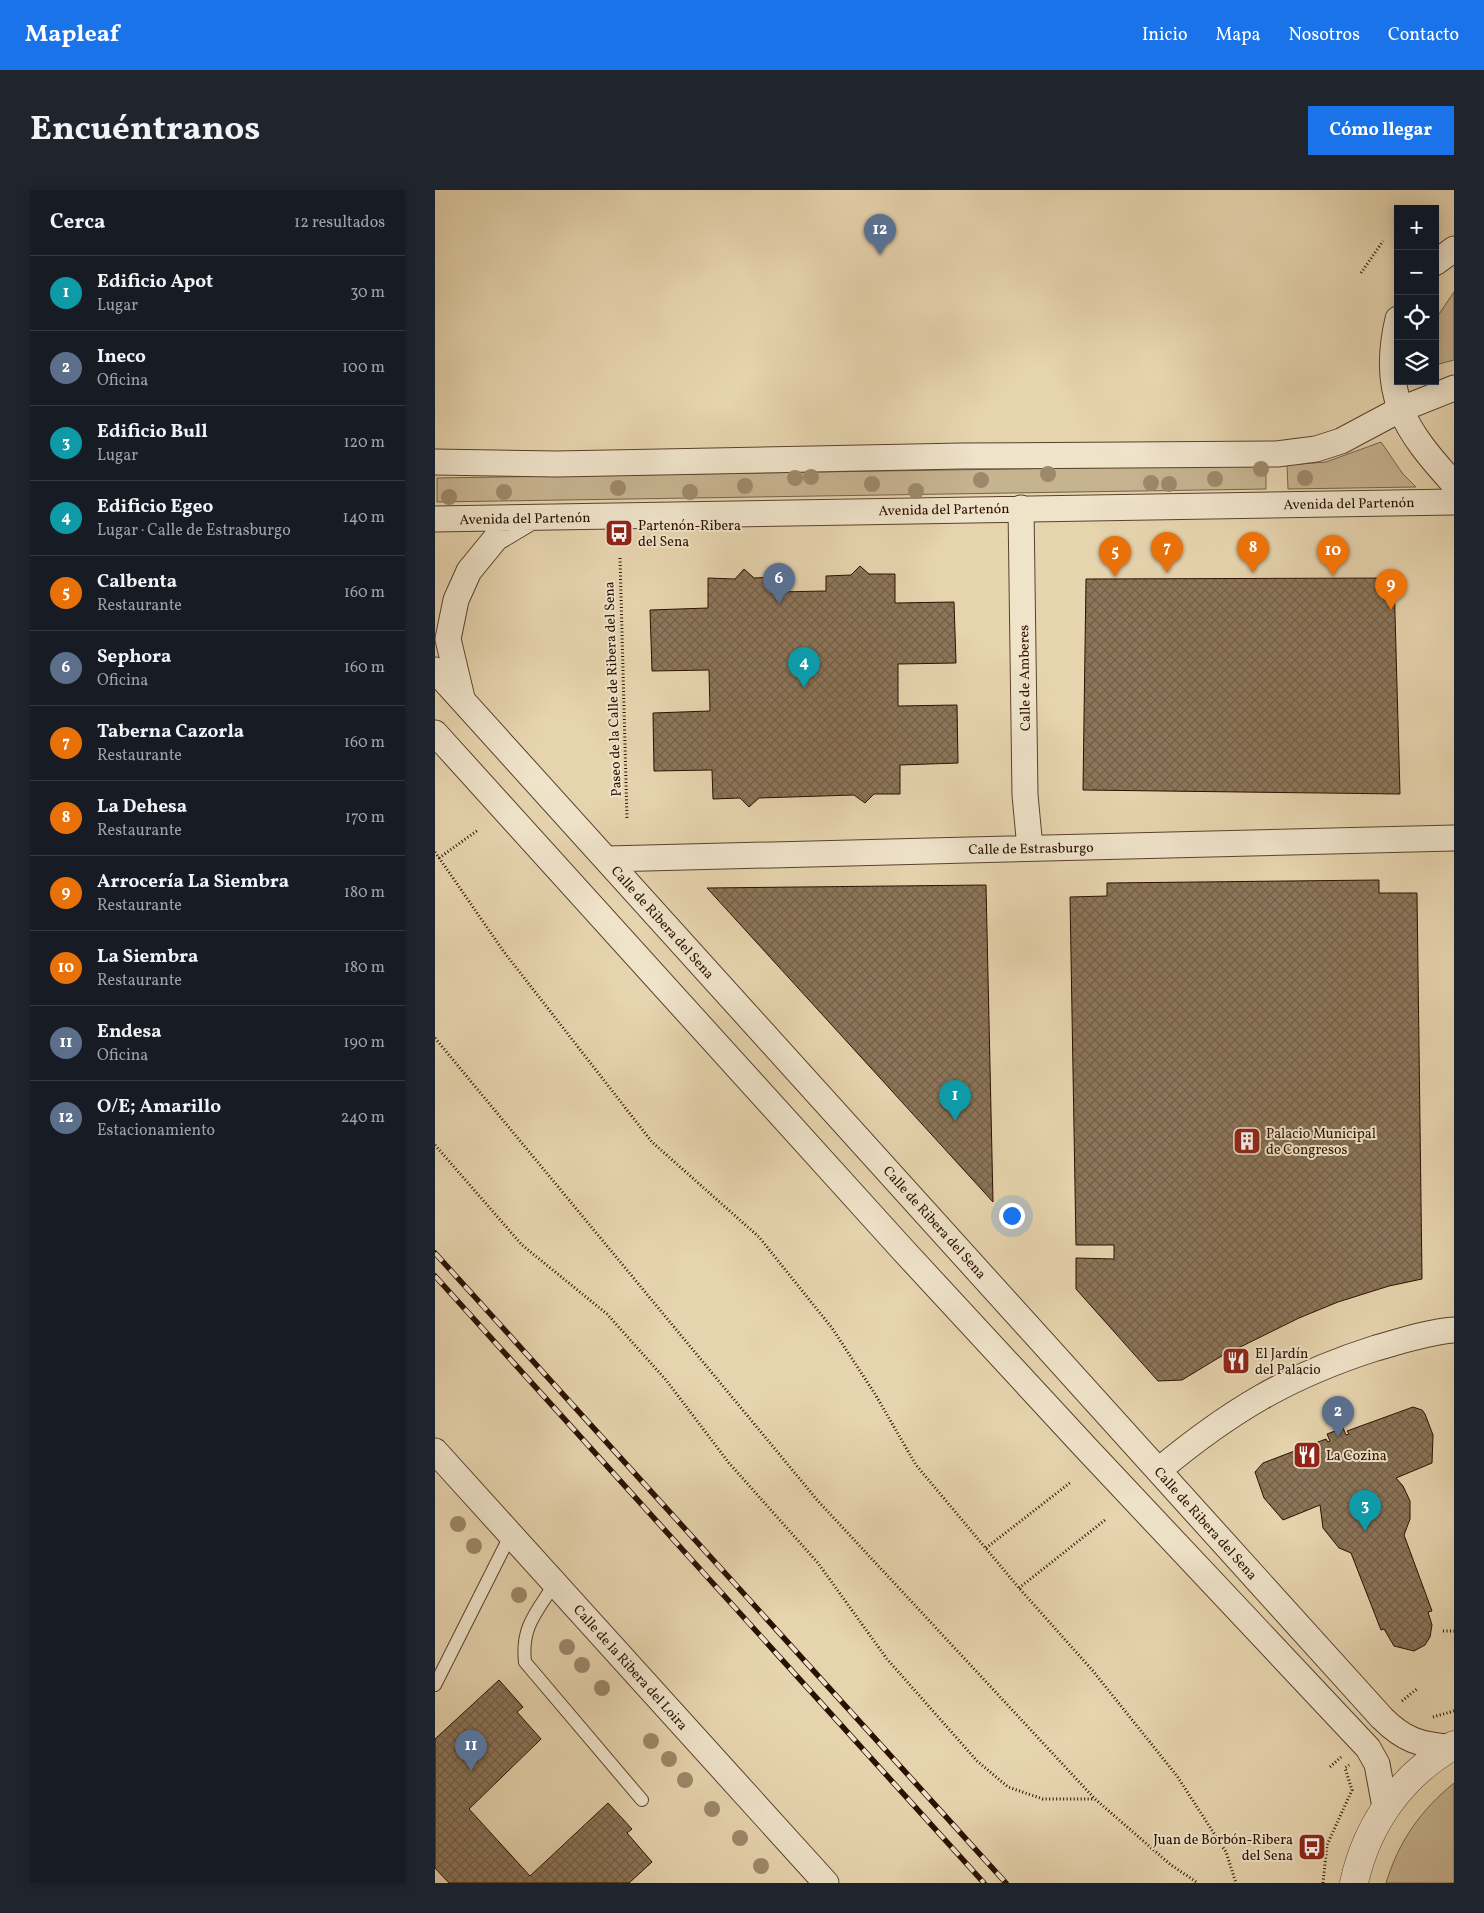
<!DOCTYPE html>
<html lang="es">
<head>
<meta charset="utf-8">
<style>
	:root { --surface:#171b24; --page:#20242c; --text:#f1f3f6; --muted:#9ea1a6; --line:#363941; --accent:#1a73e8 }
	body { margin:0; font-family:Vollkorn,serif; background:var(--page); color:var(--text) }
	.controls { position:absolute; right:15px; top:15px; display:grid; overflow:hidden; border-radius:0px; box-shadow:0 2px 12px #0003 }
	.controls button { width:45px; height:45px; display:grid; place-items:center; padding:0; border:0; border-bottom:1px solid var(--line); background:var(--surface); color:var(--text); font:25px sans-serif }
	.you { position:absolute; left:576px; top:1025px; width:18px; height:18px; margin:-12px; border:4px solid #fff; border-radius:50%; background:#1a73e8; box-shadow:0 0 0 8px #1a73e833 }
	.badge { display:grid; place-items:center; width:32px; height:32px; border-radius:50%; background:var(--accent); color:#fff; font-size:16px; font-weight:700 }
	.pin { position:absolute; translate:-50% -41px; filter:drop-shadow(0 1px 2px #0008) }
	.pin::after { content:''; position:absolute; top:26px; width:18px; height:15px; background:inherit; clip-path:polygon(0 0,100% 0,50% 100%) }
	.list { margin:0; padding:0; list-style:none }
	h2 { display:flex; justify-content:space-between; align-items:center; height:65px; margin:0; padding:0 20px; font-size:21px }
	h2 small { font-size:16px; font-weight:400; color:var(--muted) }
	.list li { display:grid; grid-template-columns:32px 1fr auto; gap:15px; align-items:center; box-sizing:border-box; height:75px; padding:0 20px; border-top:1px solid var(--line) }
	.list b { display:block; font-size:19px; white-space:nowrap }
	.list p { margin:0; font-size:16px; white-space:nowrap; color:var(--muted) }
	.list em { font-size:16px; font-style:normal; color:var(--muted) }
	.icon { flex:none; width:28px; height:28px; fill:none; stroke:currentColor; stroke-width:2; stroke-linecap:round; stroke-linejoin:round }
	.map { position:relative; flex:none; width:1019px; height:1693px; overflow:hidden; border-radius:0px }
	header { display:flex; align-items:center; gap:30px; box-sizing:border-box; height:70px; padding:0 25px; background:var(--accent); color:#fff }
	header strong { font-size:24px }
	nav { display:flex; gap:28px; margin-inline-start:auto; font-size:18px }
	.intro { display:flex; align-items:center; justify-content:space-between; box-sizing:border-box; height:120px; padding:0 30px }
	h1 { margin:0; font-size:35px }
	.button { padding:12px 22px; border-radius:0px; background:var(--accent); color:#fff; font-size:18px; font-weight:700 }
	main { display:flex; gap:30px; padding:0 30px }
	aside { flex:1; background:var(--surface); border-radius:0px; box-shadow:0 2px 12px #0003 }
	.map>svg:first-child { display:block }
</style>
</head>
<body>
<header>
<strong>Mapleaf</strong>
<nav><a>Inicio</a><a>Mapa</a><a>Nosotros</a><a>Contacto</a></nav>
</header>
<div class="intro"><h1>Encuéntranos</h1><a class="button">Cómo llegar</a></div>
<main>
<aside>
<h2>Cerca<small>12 resultados</small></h2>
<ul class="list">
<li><span class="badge" style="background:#0f9aa8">1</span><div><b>Edificio Apot</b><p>Lugar</p></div><em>30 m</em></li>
<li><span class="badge" style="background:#5c6f8a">2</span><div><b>Ineco</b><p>Oficina</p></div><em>100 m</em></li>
<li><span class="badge" style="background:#0f9aa8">3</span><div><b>Edificio Bull</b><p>Lugar</p></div><em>120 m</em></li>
<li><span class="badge" style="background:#0f9aa8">4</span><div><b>Edificio Egeo</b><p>Lugar · Calle de Estrasburgo</p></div><em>140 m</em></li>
<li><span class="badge" style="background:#e8710a">5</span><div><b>Calbenta</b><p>Restaurante</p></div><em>160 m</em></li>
<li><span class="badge" style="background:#5c6f8a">6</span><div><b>Sephora</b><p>Oficina</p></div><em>160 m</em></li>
<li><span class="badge" style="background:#e8710a">7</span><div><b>Taberna Cazorla</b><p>Restaurante</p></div><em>160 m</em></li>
<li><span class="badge" style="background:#e8710a">8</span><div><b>La Dehesa</b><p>Restaurante</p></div><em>170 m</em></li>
<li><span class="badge" style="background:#e8710a">9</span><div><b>Arrocería La Siembra</b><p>Restaurante</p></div><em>180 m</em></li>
<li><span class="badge" style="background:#e8710a">10</span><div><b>La Siembra</b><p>Restaurante</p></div><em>180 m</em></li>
<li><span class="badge" style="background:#5c6f8a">11</span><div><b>Endesa</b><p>Oficina</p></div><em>190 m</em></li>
<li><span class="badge" style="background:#5c6f8a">12</span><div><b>O/E; Amarillo</b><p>Estacionamiento</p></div><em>240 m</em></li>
</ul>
</aside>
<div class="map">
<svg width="1019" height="1693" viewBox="0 0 1019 1693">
	<defs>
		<pattern id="building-cross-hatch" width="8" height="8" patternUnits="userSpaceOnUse" patternTransform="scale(1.25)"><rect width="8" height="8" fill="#8c765a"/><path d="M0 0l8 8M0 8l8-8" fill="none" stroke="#735f48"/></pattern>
	</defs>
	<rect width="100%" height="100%" fill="#e6d4ae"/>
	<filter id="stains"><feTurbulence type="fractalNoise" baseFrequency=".004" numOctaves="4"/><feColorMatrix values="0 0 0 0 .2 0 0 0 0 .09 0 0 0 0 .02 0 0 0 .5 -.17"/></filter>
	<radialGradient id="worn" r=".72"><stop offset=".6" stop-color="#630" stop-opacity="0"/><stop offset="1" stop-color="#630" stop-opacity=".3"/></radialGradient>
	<!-- green -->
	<path fill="#c6b390" stroke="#786248" d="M1019,102v68l-19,5v-45z
		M946,252l22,32 13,13 -128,2 -1,-24 39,-3z
		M831,275v24l-829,13v-24z
		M1019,1593v100h-68c13,-42 34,-72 68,-100z"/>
	<!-- building -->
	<path fill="url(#building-cross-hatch)" stroke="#2b1000" d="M425,376l9,8h26v29l59,-1 2,61 -58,1v42l59,-1 1,58 -58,2v29h-26l-9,9 -11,-8 -95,3 -10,9 -9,-9 -27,1 -1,-29 -58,1 -1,-58 57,-2 -1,-41 -57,1 -2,-61 58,-2v-30l27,1 9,-10 10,9 23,-1v15l49,-1v-15l25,-1z
		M959,388l6,216 -317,-4 3,-211z
		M944,690v13h38l5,386 -33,7 -51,16 -39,16 -79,39 -38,23 -24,1 -82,-92v-31l38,1v-14h-38l-6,-348 37,-1v-13z
		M551,695l7,317 -286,-314z
		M978,1217l9,3 3,4 8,21 -1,28 -36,15 7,8 7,15v18l-6,16 28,76 -4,1 4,13 -2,12 -5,8 -11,6 -20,-5 -10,-17 -3,1 -30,-77 -12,-5 -16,-20 -3,-23 -37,15 -19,-22 -9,-26 8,-9 63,-24 2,3 2,-1 -3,-7 16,-6 3,7 3,-1 -2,-3z
		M64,1490l24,27 -6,5 24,27 -72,70 61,67 78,-73 24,26 -5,4 25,29 -23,21h-180l-14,-15v-129z"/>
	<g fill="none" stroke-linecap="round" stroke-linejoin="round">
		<defs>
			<path id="service" d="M120,1393c-18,29 -34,43 -30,79l117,138
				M0,1495l76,-151"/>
			<path id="minor" d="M1000,73l19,-14
				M963,129c-18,76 7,111 56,165
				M0,272l122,2 405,-8 315,-2 39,-5 25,-8 58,-31 55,-22
				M586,318l4,287 5,53
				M0,329l1019,-17
				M0,480l947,1048c22,22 38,27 68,29
				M27,508l-14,-59 8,-39 13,-29 27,-33 32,-19
				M0,543l468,517 183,198 282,300 9,16 8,43
				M172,669l847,-21
				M0,1261l391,432
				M724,1280c71,-59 129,-94 217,-122 25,-7 52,-16 78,-18"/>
			<path id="tertiary" d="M919,1693c13,-59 47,-107 100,-138"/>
		</defs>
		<!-- service casing -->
		<use href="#service" stroke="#5a412c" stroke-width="14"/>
		<!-- minor casing -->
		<use href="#minor" stroke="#5a412c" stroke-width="27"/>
		<!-- tertiary casing -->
		<use href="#tertiary" stroke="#5a412c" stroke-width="29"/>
		<!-- path -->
		<path stroke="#2b1000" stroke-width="3" stroke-dasharray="1 2.5" stroke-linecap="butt" d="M926,83l22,-32
			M185,368l7,261
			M0,662l69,100 148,190 107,95 73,91 43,66 41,71 103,123 74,83 84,105 49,76 10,31
			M4,668l39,-28
			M0,848l383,463 277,298 76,66 27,18
			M0,955l87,100 85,69 59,66 63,83 89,100 69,96 90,102 31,26 35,12h51
			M551,1358l85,-66
			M584,1398l86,-68
			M1008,1441h11
			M967,1511l16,-13
			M998,1527l21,-6
			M895,1577l11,-10
			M888,1693l4,-38 25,-55 -7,-22 4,-3"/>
		<!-- service -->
		<use href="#service" stroke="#efe3ca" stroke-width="12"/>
		<!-- minor -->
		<use href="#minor" stroke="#efe3ca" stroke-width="25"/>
		<!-- tertiary -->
		<use href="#tertiary" stroke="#efe3ca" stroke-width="28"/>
		<defs>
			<path id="rail" d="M0,1063l571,630
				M0,1086l549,607"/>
		</defs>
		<!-- rail casing -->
		<use href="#rail" stroke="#2b1000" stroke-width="5.5"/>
		<!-- rail -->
		<use href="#rail" stroke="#efe3ca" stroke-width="4" stroke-dasharray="11" stroke-linecap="butt"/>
	</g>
	<!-- trees -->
	<g fill="#9d886a">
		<circle cx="826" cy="279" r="8"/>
		<circle cx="613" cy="284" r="8"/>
		<circle cx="376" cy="287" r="8"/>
		<circle cx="360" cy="288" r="8"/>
		<circle cx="870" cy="288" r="8"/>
		<circle cx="780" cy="289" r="8"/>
		<circle cx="546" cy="290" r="8"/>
		<circle cx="716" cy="293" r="8"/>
		<circle cx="437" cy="294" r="8"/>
		<circle cx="734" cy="294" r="8"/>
		<circle cx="310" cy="296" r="8"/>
		<circle cx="183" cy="298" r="8"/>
		<circle cx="481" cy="301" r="8"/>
		<circle cx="69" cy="302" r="8"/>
		<circle cx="255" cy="302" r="8"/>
		<circle cx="14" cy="307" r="8"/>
		<circle cx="23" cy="1334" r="8"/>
		<circle cx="39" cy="1356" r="8"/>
		<circle cx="84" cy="1405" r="8"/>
		<circle cx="132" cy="1457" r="8"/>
		<circle cx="147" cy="1475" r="8"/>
		<circle cx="167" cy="1498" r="8"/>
		<circle cx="216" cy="1551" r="8"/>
		<circle cx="234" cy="1569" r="8"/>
		<circle cx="250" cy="1590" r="8"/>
		<circle cx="277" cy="1619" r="8"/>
		<circle cx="305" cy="1648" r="8"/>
		<circle cx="326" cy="1676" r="8"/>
	</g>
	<!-- icons -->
	<defs>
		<symbol id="bus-square" viewBox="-11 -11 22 22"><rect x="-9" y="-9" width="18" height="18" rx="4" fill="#8f2418" stroke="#efe3ca"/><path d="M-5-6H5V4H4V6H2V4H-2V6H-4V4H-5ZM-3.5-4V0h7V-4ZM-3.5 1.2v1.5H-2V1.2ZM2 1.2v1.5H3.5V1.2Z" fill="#fff"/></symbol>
		<symbol id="building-square" viewBox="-11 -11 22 22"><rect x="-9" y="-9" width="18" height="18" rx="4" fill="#8f2418" stroke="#efe3ca"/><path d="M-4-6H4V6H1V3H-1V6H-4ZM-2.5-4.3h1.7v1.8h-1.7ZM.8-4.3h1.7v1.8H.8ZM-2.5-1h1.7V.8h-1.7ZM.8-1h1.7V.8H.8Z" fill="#fff"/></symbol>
		<symbol id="restaurant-square" viewBox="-11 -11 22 22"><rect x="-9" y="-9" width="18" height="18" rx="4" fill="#8f2418" stroke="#efe3ca"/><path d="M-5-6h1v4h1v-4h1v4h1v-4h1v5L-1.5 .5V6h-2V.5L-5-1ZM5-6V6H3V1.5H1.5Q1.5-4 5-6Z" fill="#fff"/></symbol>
	</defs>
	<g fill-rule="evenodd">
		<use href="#bus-square" x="168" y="327" width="32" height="32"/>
		<use href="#building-square" x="796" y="935" width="32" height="32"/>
		<use href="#restaurant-square" x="785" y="1155" width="32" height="32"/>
		<use href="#restaurant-square" x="856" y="1249" width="32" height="32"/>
		<use href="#bus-square" x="861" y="1641" width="32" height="32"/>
	</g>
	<g text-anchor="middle" stroke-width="4" stroke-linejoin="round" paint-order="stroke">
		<!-- street labels -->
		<g font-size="14" fill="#2b1000" stroke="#efe3ca">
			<text transform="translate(914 313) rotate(-1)" y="5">Avenida del Partenón</text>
			<text transform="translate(509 319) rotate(-1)" y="5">Avenida del Partenón</text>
			<text transform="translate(90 328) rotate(-1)" y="5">Avenida del Partenón</text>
			<text transform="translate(589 488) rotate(-91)" y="5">Calle de Amberes</text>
			<text transform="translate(177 499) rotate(-92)" y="5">Paseo de la Calle de Ribera del Sena</text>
			<text transform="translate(596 658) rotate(-1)" y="5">Calle de Estrasburgo</text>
			<text transform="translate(228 732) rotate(48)" y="5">Calle de Ribera del Sena</text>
			<text transform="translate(500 1032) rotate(48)" y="5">Calle de Ribera del Sena</text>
			<text transform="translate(771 1333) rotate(48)" y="5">Calle de Ribera del Sena</text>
			<text transform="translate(196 1477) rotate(48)" y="5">Calle de la Ribera del Loira</text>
		</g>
		<!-- poi labels -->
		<g font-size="14" fill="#2b1000" stroke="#efe3ca" text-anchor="start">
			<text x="203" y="340">Partenón-Ribera<tspan x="203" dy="16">del Sena</tspan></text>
			<text x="831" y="948">Palacio Municipal<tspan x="831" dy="16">de Congresos</tspan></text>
			<text x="820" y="1168">El Jardín<tspan x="820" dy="16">del Palacio</tspan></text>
			<text x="891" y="1270">La Cozina</text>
			<text x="858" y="1654" text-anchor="end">Juan de Borbón-Ribera<tspan x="858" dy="16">del Sena</tspan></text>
		</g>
	</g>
	<rect width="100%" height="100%" filter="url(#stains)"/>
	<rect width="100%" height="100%" fill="url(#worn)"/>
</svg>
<div class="controls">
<button>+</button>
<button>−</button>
<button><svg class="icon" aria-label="locate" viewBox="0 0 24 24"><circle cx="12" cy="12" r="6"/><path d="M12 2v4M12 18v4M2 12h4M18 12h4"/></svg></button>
<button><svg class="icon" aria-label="layers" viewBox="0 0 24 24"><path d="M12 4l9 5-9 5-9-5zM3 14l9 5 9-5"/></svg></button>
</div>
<div class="you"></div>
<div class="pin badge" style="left:520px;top:931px;background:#0f9aa8">1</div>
<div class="pin badge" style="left:903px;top:1247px;background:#5c6f8a">2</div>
<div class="pin badge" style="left:930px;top:1341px;background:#0f9aa8">3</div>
<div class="pin badge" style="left:369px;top:498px;background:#0f9aa8">4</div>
<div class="pin badge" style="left:680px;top:387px;background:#e8710a">5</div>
<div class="pin badge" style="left:344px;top:414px;background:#5c6f8a">6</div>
<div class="pin badge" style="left:732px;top:383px;background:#e8710a">7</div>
<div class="pin badge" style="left:818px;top:383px;background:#e8710a">8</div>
<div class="pin badge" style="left:956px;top:420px;background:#e8710a">9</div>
<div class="pin badge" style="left:898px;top:386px;background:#e8710a">10</div>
<div class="pin badge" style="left:36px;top:1581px;background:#5c6f8a">11</div>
<div class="pin badge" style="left:445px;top:65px;background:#5c6f8a">12</div>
</div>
</main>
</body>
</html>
